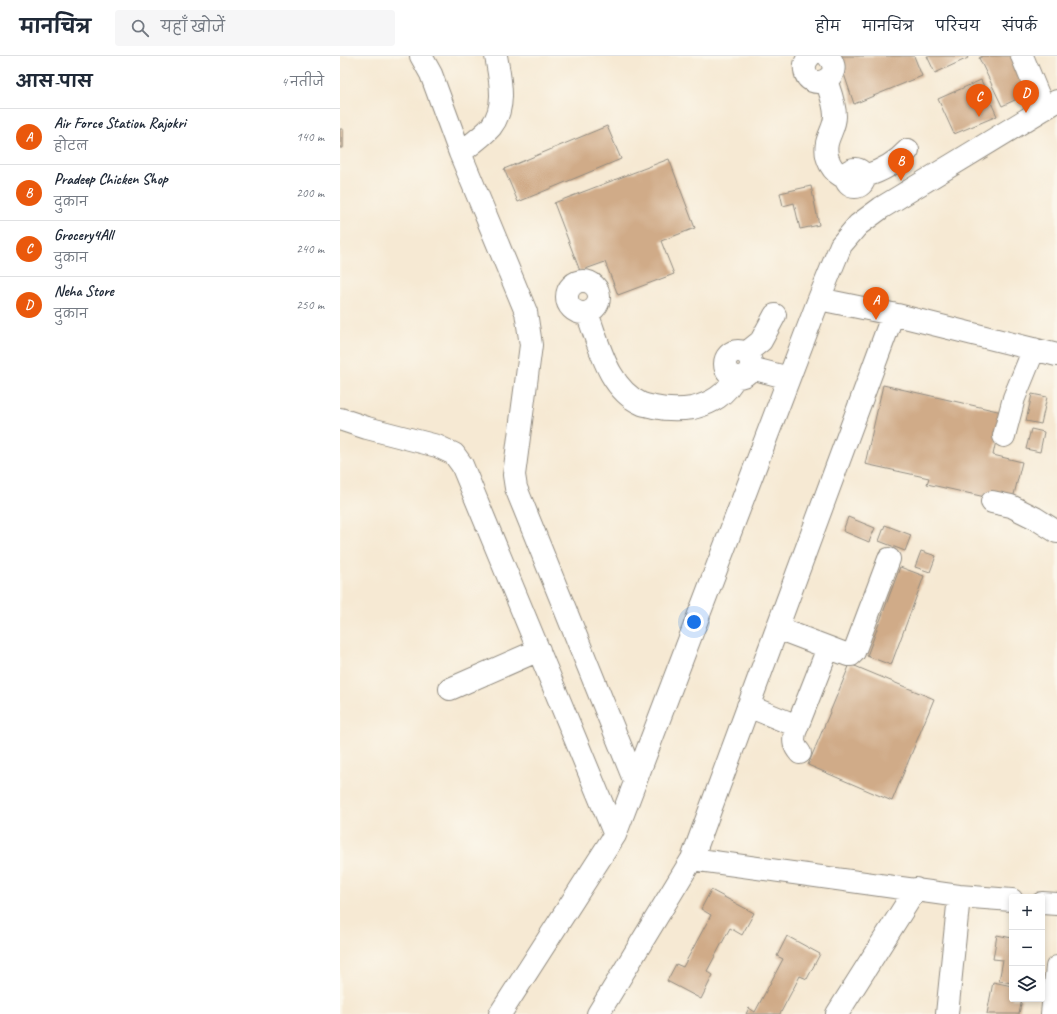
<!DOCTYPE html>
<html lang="hi">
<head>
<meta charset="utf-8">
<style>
	:root { --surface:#fff; --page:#f6f6f7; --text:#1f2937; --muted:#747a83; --line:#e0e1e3; --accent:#ea580c }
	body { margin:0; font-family:Caveat,"Playpen Sans Deva",sans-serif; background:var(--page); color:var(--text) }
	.controls { position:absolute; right:12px; bottom:12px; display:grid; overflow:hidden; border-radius:4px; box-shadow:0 2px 6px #0003 }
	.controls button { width:36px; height:36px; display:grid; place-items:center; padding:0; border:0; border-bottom:1px solid var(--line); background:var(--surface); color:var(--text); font:20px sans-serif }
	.you { position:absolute; left:354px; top:566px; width:14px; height:14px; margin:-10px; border:3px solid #fff; border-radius:50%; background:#1a73e8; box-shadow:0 0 0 6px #1a73e833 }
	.badge { display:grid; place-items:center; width:26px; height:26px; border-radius:50%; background:var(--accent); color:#fff; font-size:13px; font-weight:700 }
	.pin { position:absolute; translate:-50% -33px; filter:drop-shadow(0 1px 2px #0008) }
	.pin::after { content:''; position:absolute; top:21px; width:14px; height:12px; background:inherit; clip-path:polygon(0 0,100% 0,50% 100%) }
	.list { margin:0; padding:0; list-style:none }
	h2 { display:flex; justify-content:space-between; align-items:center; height:52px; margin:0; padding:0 16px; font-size:17px }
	h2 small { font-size:13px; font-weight:400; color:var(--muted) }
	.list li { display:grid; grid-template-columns:26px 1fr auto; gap:12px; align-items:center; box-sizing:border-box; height:56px; padding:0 16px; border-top:1px solid var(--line) }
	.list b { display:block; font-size:15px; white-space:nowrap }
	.list p { margin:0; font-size:13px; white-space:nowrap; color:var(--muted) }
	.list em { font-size:13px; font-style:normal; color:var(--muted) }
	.icon { flex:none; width:22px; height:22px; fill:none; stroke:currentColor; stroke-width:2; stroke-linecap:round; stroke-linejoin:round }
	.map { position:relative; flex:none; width:717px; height:958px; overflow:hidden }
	header { display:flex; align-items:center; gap:24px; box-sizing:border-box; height:56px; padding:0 20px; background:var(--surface); border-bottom:1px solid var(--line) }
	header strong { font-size:19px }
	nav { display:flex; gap:22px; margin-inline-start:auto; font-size:14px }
	.search { width:280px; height:36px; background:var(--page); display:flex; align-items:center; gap:10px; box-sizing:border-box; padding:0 14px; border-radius:4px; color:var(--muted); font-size:15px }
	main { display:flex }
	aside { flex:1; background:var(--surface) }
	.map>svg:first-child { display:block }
</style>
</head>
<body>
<header>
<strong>मानचित्र</strong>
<div class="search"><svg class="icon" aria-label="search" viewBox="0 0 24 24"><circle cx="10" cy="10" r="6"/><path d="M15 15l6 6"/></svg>यहाँ खोजें</div>
<nav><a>होम</a><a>मानचित्र</a><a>परिचय</a><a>संपर्क</a></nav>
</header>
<main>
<aside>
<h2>आस-पास<small>4 नतीजे</small></h2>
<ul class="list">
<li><span class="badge">A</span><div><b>Air Force Station Rajokri</b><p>होटल</p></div><em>140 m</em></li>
<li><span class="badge">B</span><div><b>Pradeep Chicken Shop</b><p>दुकान</p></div><em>200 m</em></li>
<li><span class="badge">C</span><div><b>Grocery4All</b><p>दुकान</p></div><em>240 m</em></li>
<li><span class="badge">D</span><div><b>Neha Store</b><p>दुकान</p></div><em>250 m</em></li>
</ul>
</aside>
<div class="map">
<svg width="717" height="958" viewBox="0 0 717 958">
	<rect width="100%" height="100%" fill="#fbf7ec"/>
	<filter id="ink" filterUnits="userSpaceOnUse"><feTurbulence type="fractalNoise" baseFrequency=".025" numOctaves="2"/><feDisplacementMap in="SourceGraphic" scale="8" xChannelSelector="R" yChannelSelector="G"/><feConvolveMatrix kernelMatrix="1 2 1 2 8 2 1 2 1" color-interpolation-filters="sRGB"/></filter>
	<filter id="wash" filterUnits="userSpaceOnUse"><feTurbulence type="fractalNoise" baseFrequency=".012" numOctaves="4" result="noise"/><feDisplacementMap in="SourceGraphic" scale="16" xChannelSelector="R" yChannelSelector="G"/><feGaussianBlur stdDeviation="0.9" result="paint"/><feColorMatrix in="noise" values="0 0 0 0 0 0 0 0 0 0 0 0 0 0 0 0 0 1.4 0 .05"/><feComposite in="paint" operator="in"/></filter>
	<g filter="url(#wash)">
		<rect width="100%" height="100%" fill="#f6e9d3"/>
		<g id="blocks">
			<!-- building -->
			<path fill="#d0ab88" d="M501,0h73l8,20 -68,28 -15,-45z
				M587,0h40l1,2 -33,15z
				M643,0h30l17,37 -28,13 -23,-48z
				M641,24l16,36 -43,18 -16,-35z
				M267,70l14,33 -103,43 -14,-33z
				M0,73h3v19h-3z
				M329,103l26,69 -34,13 13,33 -56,21 -13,-33 -25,9 -26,-68z
				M471,130l8,39 -19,4 -6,-26 -11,3 -3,-13z
				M543,329l119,27 -9,43 29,7 -10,41 -85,-19 2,-6 -64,-14z
				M692,338l15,3 -6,27 -15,-3z
				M691,373l13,3 -4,20 -14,-3z
				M508,461l27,11 -6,14 -26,-11z
				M545,469l26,10 -6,16 -26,-10z
				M581,495l15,5 -6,16 -15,-5z
				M560,511l24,9 -33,89 -24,-9z
				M510,608l84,35 -42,102 -84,-36z
				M371,834l43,23 -12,22 -12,-7 -23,43 6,4 -12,24 -34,-18 9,-17 7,3 28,-52 -10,-6z
				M657,879l15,3v45l-13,-2 4,-21 -10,-1z
				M447,880l33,18 -13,25 -7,-3 -20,38h-34l3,-6 6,4 28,-53 -6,-3z
				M653,926l19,4v13h10l-3,15h-32z"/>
		</g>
	</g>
	<g filter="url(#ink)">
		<use href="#blocks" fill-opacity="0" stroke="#908a7f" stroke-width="1"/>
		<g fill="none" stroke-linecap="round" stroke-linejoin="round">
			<defs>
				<path id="minor" d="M81,0l10,18 29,79 66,159 5,33 -17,130 2,13 119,294
					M470,0c-4,4 -6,8 -5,14 3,24 43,8 23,-14
					M682,0l22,53
					M486,24c4,12 9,24 9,36 0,10 -6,18 -8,27 -3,15 5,30 19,35
					M120,97c10,-8 22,-16 31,-26 16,-20 9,-48 5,-71
					M506 122a9 9 0 1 1 18 0a9 9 0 1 1-18 0Z
					M525,120c17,-5 31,-13 43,-26
					M227 241a16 16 0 1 1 32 0a16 16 0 1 1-32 0Z
					M479,243l78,16 160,40
					M247,257c12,31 21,76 55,91 3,1 8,2 12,3 13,3 25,3 39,1 19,-5 33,-13 42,-31
					M385 308a13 13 0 1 1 26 0a13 13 0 1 1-26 0Z
					M406,297l15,-12 14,-26
					M411,312l38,10
					M0,363l27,9 70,18 17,8 8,11 153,370
					M664,380l10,-38 20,-49
					M652,446l19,4 24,12 22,14
					M437,572l71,27h3l3,-3 35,-93
					M110,633l89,-39
					M408,650l49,20
					M460,697c-6,-7 -7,-11 -5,-21l33,-84
					M352,803l267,37 53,4
					M702,847l15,1
					M160,958l115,-179 204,-536 22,-54 17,-20 23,-17 176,-107
					M258,958l94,-155 201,-545
					M497,958l79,-125
					M607,958l12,-118
					M712,958l5,-47"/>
			</defs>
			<!-- minor casing -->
			<use href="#minor" stroke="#908a7f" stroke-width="24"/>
			<!-- minor -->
			<use href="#minor" stroke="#fff" stroke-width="22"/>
		</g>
	</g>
</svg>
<div class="controls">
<button>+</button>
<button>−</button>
<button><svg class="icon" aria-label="layers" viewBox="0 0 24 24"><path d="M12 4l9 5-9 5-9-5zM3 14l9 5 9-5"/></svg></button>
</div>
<div class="you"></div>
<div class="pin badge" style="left:536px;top:264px">A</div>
<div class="pin badge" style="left:561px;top:125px">B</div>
<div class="pin badge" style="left:639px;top:61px">C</div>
<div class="pin badge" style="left:686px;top:57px">D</div>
</div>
</main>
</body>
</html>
